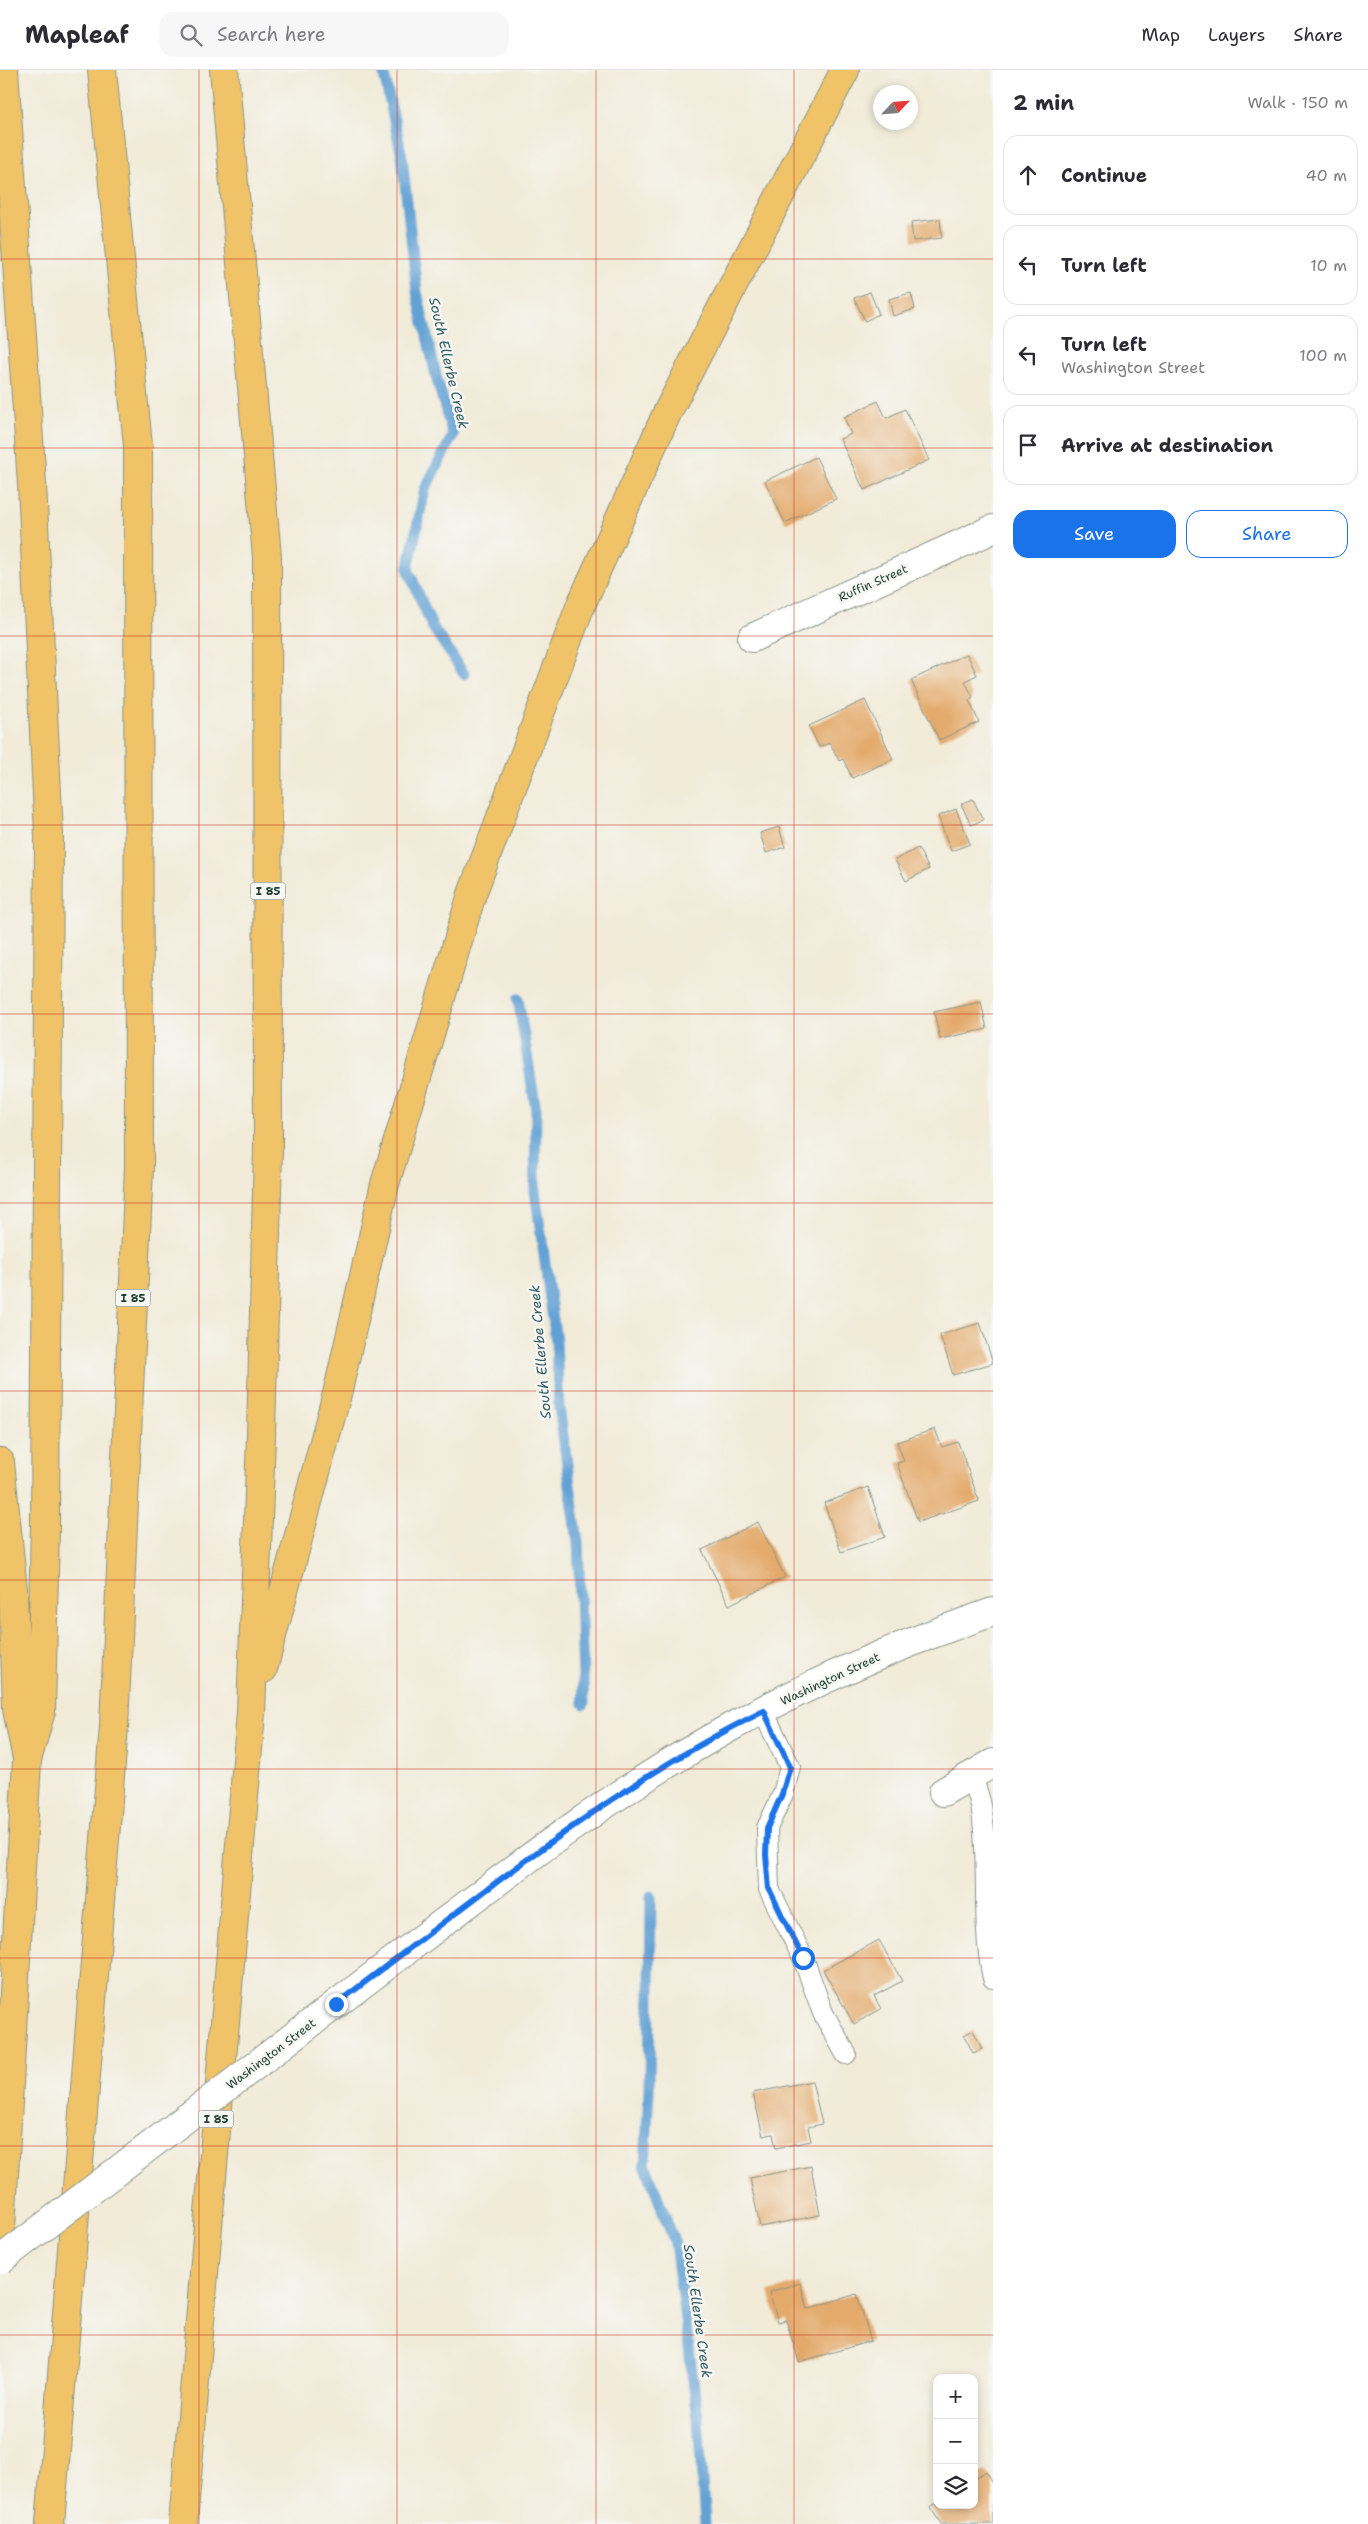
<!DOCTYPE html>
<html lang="en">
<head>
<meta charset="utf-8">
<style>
	:root { --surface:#fff; --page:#f7f7f7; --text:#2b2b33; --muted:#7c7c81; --line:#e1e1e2; --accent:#1a73e8 }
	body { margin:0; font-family:"Shantell Sans",sans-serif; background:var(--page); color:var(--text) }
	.controls { position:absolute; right:15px; bottom:15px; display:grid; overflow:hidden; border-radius:10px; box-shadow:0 2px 8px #0003 }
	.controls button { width:45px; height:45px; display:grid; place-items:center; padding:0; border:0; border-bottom:1px solid var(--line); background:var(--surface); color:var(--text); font:25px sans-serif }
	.compass { position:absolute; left:873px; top:15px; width:45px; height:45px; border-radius:50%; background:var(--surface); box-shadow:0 2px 8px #0003; rotate:64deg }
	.stop { position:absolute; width:15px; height:15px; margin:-11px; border:4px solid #1a73e8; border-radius:50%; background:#fff }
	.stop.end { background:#1a73e8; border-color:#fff; box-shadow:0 1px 5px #0008 }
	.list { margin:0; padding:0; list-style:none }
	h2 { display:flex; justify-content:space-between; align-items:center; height:65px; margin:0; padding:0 20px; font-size:21px }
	h2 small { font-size:16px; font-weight:400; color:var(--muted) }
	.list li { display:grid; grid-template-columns:32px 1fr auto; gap:15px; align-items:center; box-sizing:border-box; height:80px; margin:0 10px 10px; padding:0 10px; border:1px solid var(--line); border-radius:15px }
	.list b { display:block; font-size:19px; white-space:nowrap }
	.list p { margin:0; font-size:16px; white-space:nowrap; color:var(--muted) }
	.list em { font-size:16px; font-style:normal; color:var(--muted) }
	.actions { display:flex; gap:10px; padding:15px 20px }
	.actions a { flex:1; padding:11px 0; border:1px solid var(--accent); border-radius:15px; text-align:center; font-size:18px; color:var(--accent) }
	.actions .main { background:var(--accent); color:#fff }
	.icon { flex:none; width:28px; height:28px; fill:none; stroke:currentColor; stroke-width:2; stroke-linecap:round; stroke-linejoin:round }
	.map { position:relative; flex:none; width:993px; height:2454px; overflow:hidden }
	header { display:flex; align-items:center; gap:30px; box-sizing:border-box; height:70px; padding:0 25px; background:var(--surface); border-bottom:1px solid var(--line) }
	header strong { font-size:24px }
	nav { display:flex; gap:28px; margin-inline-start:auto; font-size:18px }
	.search { width:350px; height:45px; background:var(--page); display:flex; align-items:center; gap:12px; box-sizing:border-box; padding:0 18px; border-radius:15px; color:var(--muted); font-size:19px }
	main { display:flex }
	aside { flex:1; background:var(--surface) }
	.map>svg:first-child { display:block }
</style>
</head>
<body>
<header>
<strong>Mapleaf</strong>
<div class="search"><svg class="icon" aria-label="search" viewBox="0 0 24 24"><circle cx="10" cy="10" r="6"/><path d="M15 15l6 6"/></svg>Search here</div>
<nav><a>Map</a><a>Layers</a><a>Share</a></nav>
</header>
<main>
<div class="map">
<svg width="993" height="2454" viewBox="0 0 993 2454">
	<rect width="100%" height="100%" fill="#f6f6f2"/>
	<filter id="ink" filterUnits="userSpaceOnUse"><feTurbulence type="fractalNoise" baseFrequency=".02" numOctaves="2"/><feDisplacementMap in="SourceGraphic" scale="10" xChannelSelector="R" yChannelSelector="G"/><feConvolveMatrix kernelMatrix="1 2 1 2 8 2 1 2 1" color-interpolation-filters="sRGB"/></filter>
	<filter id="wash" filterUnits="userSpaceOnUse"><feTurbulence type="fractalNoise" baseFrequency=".0096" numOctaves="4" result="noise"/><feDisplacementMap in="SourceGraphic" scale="20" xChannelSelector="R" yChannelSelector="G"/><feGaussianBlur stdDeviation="1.12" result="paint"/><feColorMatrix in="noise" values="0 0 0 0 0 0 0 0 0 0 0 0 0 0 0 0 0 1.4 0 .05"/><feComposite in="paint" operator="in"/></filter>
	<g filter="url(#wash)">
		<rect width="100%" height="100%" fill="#f1ebd8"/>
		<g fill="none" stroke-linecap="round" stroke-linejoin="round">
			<!-- stream -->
			<path stroke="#62a1d4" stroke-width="11" d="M383,0l19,87 15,135 20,88 16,55 -28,54 -17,80 24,57 32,48
				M518,929l18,111 -1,81 21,150 3,66 19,135 6,162
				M651,1826l-2,195 -4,73 30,79 23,175 7,106"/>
		</g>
		<g id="blocks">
			<!-- building -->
			<path fill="#e4aa6c" d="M940,149l2,19 -29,3 -2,-19z
				M870,222l9,22 -14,7 -11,-23z
				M911,223l4,16 -22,7 -4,-17z
				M878,331l8,17 19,-9 24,51 -65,30 -24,-51 11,-5 -7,-17z
				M816,387l20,42 -51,24 -20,-42z
				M967,584l10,21 -12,6 8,16 -4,3 10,22 -40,18 -28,-60z
				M865,630l28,59 -41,19 -9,-19 -4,2 -9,-18 -11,4 -10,-21z
				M973,729l10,21 -12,5 -10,-21z
				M956,739l14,35 -19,7 -13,-35z
				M779,757l6,20 -19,6 -6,-20z
				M918,778l11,21 -23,12 -11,-21z
				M981,932l6,27 -47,10 -6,-27z
				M980,1253l13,40 -40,12 -13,-40z
				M935,1359l7,18 16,-5 21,59 -61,21 -21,-59 7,-2 -7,-19z
				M868,1417l17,50 -44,15 -17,-49z
				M758,1452l27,55 -56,28 -27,-55z
				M879,1870l23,41 -28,15 7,13 -27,15 -31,-54z
				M973,1960l9,19 -9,4 -9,-18z
				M812,2011l10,43 -14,3 3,14 -35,7 -3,-14 -10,2 -10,-43z
				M811,2096l9,49 -60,12 -10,-49z
				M800,2213l7,26 50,-15 14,47 -72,21 -13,-42 -8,2 -9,-30z
				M986,2401l7,11v42h-52l-11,-17 7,-4v2h37v-26z"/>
		</g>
	</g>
	<g filter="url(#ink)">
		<use href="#blocks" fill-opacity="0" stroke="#889486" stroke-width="1"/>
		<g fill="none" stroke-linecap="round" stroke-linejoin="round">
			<defs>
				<path id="service" d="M763,1641l27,56 -7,27 -16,34 2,61 34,69 20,55 23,41
					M972,1705c3,12 9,25 10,37 8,55 -1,112 11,166"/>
				<path id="minor" d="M752,568l241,-109
					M943,1722l50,-29"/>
				<path id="tertiary" d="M336,1934c128,-96 254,-200 395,-277 83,-46 172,-84 262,-115"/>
				<path id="motorway" d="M0,1392l13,128 4,119 9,45
					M263,1599l75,-279 47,-206 87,-290 108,-287 87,-194 178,-343
					M0,2176l27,-486 14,-49 4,-186 4,-690 -17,-351 -28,-414
					M50,2454l64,-798 25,-559 -1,-721 -36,-376
					M183,2454l68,-811 10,-277 7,-287 -1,-592 -43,-487"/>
			</defs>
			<!-- service casing -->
			<use href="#service" stroke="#889486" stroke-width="22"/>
			<!-- minor casing -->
			<use href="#minor" stroke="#889486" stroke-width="30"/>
			<!-- tertiary casing -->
			<use href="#tertiary" stroke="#889486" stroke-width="30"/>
			<!-- motorway casing -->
			<use href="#motorway" stroke="#889486" stroke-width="30"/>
			<!-- service -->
			<use href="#service" stroke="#fff" stroke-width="20"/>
			<!-- minor -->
			<use href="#minor" stroke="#fff" stroke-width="28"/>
			<!-- tertiary -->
			<use href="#tertiary" stroke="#fff" stroke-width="28"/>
			<!-- motorway -->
			<use href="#motorway" stroke="#f0c369" stroke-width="28"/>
			<defs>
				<path id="tertiary-bridge" d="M0,2190l336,-256"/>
			</defs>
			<!-- tertiary-bridge casing -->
			<use href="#tertiary-bridge" stroke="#889486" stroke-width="30" stroke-linecap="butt"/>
			<!-- tertiary-bridge -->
			<use href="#tertiary-bridge" stroke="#fff" stroke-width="28"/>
		</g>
	</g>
	<g fill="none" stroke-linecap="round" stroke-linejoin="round" filter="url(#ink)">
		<!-- route -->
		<path stroke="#1a73e8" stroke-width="6" d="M336,1934c137,-102 274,-218 428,-293l26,56 -8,27 -15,34 -1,27 3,34 34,69"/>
	</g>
	<!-- grid -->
	<path fill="none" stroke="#c8321e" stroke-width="1" stroke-opacity="0.55" d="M199,0v2454M397,0v2454M596,0v2454M794,0v2454M0,189h993M0,378h993M0,566h993M0,755h993M0,944h993M0,1133h993M0,1321h993M0,1510h993M0,1699h993M0,1888h993M0,2076h993M0,2265h993"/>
	<g text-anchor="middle" stroke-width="5" stroke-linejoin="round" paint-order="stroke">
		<!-- shield labels -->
		<g fill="#f6f6f2" stroke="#60746d" stroke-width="1">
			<rect x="250.5" y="812.5" width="35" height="17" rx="4"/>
			<rect x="115.5" y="1219.5" width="35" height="17" rx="4"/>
			<rect x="198.5" y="2040.5" width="35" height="17" rx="4"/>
		</g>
		<g font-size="11" font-weight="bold" fill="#1f3d34">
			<text x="268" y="825">I 85</text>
			<text x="133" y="1232">I 85</text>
			<text x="216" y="2053">I 85</text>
		</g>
		<!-- street labels -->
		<g font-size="12" fill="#1f3d34" stroke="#f6f6f2">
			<text transform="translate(873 513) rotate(-24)" y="4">Ruffin Street</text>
			<text transform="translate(830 1609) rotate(-25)" y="4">Washington Street</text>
			<text transform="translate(271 1984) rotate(-37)" y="4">Washington Street</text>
		</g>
		<!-- water labels -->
		<g font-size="14" font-style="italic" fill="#335b64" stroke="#f6f6f2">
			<text transform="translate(449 293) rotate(77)" y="5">South Ellerbe Creek</text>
			<text transform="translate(540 1282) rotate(-95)" y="5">South Ellerbe Creek</text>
			<text transform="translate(698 2241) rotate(82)" y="5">South Ellerbe Creek</text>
		</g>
	</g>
</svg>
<div class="controls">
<button>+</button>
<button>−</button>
<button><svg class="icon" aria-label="layers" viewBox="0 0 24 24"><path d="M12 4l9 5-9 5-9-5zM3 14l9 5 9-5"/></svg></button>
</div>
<svg class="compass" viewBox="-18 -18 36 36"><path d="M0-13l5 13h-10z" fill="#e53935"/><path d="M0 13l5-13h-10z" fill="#7c7c81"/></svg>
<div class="stop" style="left:803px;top:1888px"></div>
<div class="stop end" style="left:336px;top:1934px"></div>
</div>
<aside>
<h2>2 min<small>Walk · 150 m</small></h2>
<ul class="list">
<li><svg class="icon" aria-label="ahead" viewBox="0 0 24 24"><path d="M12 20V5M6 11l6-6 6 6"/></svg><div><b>Continue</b></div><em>40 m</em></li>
<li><svg class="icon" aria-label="left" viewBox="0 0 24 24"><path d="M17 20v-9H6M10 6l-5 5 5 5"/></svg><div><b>Turn left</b></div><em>10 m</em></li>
<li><svg class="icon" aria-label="left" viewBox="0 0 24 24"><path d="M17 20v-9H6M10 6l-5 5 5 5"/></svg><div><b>Turn left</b><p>Washington Street</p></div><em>100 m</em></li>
<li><svg class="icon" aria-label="arrive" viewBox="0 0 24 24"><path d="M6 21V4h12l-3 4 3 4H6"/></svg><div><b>Arrive at destination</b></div></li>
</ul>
<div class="actions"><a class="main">Save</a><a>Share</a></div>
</aside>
</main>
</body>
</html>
